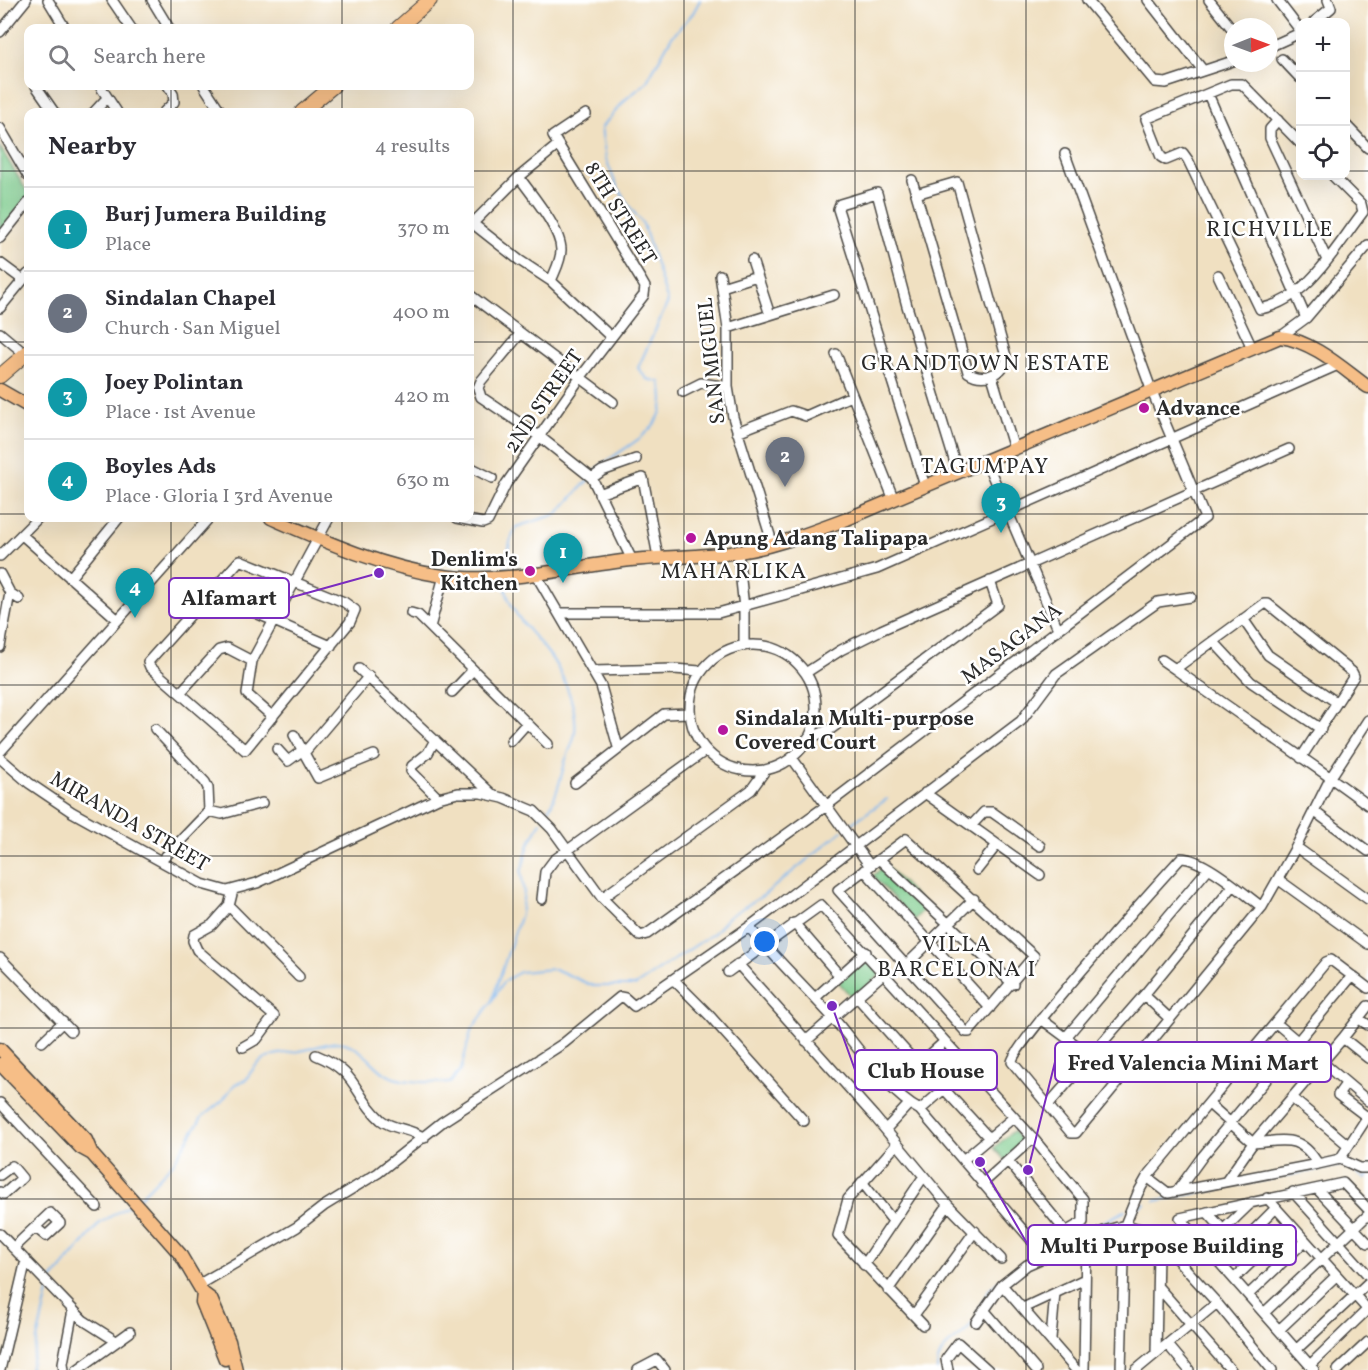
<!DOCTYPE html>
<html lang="en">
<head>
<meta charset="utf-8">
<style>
	:root { --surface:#fff; --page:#f7f7f7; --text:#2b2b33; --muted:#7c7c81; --line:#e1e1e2; --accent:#7c3aed }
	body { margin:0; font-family:Vollkorn,serif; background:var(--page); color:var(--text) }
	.controls { position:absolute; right:18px; top:18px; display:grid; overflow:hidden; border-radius:12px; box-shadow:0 6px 24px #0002 }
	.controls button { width:54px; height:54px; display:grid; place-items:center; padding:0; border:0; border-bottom:2px solid var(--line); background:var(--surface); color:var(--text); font:30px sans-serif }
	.compass { position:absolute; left:1224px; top:18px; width:54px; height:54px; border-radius:50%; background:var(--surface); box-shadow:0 6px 24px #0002; rotate:89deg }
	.you { position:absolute; left:765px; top:942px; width:21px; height:21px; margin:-15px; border:4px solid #fff; border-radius:50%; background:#1a73e8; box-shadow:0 0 0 9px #1a73e833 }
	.badge { display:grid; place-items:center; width:39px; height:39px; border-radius:50%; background:var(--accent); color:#fff; font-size:20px; font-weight:700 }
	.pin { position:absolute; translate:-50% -50px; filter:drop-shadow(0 2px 3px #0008) }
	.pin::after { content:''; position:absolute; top:32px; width:21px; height:18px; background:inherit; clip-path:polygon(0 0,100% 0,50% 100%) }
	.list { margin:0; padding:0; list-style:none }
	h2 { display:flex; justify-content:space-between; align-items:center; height:78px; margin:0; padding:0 24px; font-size:26px }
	h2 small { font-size:20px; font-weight:400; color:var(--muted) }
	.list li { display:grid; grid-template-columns:39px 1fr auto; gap:18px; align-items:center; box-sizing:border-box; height:84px; padding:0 24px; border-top:2px solid var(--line) }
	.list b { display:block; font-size:22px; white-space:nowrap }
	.list p { margin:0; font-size:20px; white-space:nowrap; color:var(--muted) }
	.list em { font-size:20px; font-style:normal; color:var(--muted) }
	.icon { flex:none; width:33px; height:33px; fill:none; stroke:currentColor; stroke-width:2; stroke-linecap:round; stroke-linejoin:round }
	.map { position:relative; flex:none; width:1368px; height:1370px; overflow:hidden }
	.search { position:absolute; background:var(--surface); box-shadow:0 6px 24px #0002; left:24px; top:24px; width:450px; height:66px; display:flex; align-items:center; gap:15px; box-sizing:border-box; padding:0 21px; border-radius:12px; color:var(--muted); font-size:22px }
	.panel { position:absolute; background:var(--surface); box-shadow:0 6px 24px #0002; left:24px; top:108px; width:450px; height:414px; border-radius:12px }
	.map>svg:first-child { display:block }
</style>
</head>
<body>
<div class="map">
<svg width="1368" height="1370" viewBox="0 0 1368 1370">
	<rect width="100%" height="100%" fill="#fff"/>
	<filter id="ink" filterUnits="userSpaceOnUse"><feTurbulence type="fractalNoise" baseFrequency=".0167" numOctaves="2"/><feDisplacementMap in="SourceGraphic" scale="12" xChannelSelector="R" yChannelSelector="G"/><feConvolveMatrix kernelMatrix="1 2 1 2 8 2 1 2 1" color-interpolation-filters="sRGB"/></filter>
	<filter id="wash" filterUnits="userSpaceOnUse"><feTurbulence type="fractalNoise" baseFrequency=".008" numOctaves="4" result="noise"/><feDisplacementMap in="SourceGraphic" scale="24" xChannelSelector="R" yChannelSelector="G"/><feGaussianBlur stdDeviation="1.35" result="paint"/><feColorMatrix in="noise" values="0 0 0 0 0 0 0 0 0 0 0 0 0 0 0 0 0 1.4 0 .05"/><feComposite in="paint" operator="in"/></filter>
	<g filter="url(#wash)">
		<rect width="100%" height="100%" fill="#f0e0c1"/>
		<!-- green -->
		<path fill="#7bcb8b" stroke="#537b5b" stroke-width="1.5" d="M0,147l28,46v5l-28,36z
			M885,865l41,42 -12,13 -41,-44z
			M865,953l17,20 -29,26 -17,-20z
			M1013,1131l11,12 -19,17 -11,-12z"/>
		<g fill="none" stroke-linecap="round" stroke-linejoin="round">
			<!-- stream -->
			<path stroke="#7fb7ef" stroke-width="2" d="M596,470c29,-27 80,-40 64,-88l-13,-3 -9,-11 30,-66 -25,-78 -16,-21 -12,-21 -9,-23 -5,-31 25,-29 20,-16 25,-45 22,-25 7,-13
				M505,574l5,-32 6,-15 41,-13 32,-35
				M505,583c2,26 23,46 39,65 17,20 34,58 31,84 -1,12 -9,23 -11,34 -5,19 -9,35 -20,51
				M846,827l41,-28
				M493,999l11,-18 16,-9 21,-2 14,-1 38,17h42l79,-53 14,-16 36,-22 78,-64
				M491,1003l30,-89 3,-22 -3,-20 8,-28 12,-22
				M1355,1171l10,8 3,-4
				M138,1199l36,-37 28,-45 20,-16 13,-17 11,-4c18,-33 34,-23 63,-31 11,-3 24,-9 36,-6 21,6 31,29 49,35 17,5 39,4 56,5l11,-13 10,-39 19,-27
				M1155,1201l187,-36
				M1138,1207l7,-3
				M1032,1258l93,-47
				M50,1282l50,-59 31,-19
				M978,1311l12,-23 15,-11
				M30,1370l19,-82
				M937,1370c0,-28 27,-30 36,-48"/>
		</g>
	</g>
	<g filter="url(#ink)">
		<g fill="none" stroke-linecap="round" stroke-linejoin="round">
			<defs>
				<path id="minor" d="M48,0l17,28
					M112,0l19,28
					M152,0l17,28
					M1087,0l68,82 11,1 67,-22
					M1148,0l54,69
					M1209,0l24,30
					M1277,0l23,30
					M1314,22l17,-14 -3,-8
					M0,32l26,-32
					M1269,47l31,-14
					M1282,59l18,19
					M36,86l18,26
					M100,86l17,26
					M204,86l17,26
					M1208,94l98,224
					M94,112l13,-14
					M164,112l10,-10 -1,-9 -5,-7
					M1278,120l-8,9v9l57,122
					M1346,125l22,23
					M0,128l28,48
					M1300,143l-58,-59h-11l-85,35 15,38 5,3 17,-7 5,7 72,149c48,-9 75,-61 103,-97l-2,-8 -28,-28
					M519,177c12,17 42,52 42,73 0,11 -6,21 -10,31l60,56
					M912,180l56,192c13,9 33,4 39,-12l-50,-178 -41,12
					M472,223l47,37 32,21
					M470,226l49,-49 39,-32
					M0,238l28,-35
					M752,260l18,55
					M0,263l23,17
					M720,275l8,53v59l5,30 40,128
					M1218,275l34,73
					M722,287l35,-11
					M470,295l143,107
					M0,308l28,-34
					M728,328l106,-33
					M0,333l25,21
					M521,333l-40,48 -3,7 3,9 58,39 53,42 10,-7 34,-12
					M1280,337l26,-19 62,-73
					M836,354l58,146
					M992,376l22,73
					M683,392l18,-9 27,4
					M737,432l54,-21 15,5 45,-20
					M986,461l72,168
					M470,467l22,11
					M592,478l40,82
					M925,486l-87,-277 2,-5 37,-11 30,113 51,167
					M599,494l44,-16 15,79
					M457,518l26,5 5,-2 18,-37 74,-106 64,-83 1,-8 -4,-7 -88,-144 33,-22
					M22,535l96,85
					M738,552l6,56v38
					M0,556l38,-38
					M240,560l104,42 11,8 -5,12 -105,128 -95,-83 -2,-5z
					M535,573l66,113 17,61
					M0,574l10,19 9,6
					M70,578l49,-60
					M210,593l121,53
					M411,613l7,2 130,129
					M560,613h158l159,-44 461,-204
					M1243,619l25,36 68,47
					M430,627l14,-51
					M1213,641l38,41 70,47
					M690 708a63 63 0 1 1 126 0a63 63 0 1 1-126 0Z
					M0,647l10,-54
					M1162,660l13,9
					M359,669l134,126
					M593,671l81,-2 26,2
					M807,672l34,-22 40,-20 408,-181
					M452,692l20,-21
					M180,693l39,-43 8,-2 25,13
					M273,717l-26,-23 5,-33 77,-143
					M155,729l50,53 3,6 1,23 13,3 40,-11
					M294,735l24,43 56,-23
					M807,739l24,-10 167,-124 -8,-24
					M435,740l-7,13 -16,13 -1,5 27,27
					M511,741l16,-18
					M277,749l11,12 15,-11
					M0,752l209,-234
					M304,753l65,-77
					M0,758l29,25 43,29 130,72 25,7 30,-8 181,-85 20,-5h23l22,5 31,13 18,18 50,69 38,38 7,-2 179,-128 379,-288 -54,-129 -86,-235
					M792,758l78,108
					M1301,758l53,-82 -2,-4 -84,-68h-4l-89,65c64,46 130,89 193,136
					M575,783l89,-69 25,-1
					M925,793l115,82
					M1315,812l53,39
					M971,826l13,-14h8l48,34
					M906,839l128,117 -65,76h-3l-128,-142z
					M1296,847l72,52
					M879,859l134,125
					M161,861l48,-50
					M864,870l126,138
					M977,870l19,-24
					M1279,880l89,64
					M233,890l-4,16 70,71
					M602,898l149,-108 13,-18
					M542,899l3,-27 9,-12 151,-109
					M229,906l-17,19 -18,10 -1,6 4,9 77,66 -17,23 -14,8
					M1262,907c-19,-14 -59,-49 -81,-49 -22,24 -169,188 -169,204l59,71h5l186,-226 34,-60 35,-70 37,-57
					M794,923l45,52
					M0,958l71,73
					M738,964l136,152 74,89 53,54
					M905,966l69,-67
					M728,972l93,-67 212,233 50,61v23l-42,24 -7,-3 -114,-133c-32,-17 -62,-63 -86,-91 -28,-31 -58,-60 -85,-92
					M674,980l35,35 95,106
					M1144,995l26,24
					M857,997l61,68
					M815,998l51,-46
					M1358,1018l10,7
					M1041,1019l50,37
					M1276,1023l92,78
					M1067,1036l141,-167
					M1343,1038l25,-32
					M806,1041l78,-68
					M42,1042l21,-20
					M316,1055c44,18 36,39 65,65 12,10 30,8 43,18
					M1346,1084l-8,11 29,22
					M893,1088l51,-46
					M943,1088l46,50
					M1292,1098l56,47
					M0,1103l97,104
					M1209,1104l44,39 -26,37
					M1048,1105l96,-110 89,-109
					M920,1110l49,-43
					M1368,1116l-28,43 20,9h8
					M886,1129l23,-25
					M897,1144l-49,55 -10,37 85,89
					M1340,1159l-22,5c-18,-31 -35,-23 -65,-21l90,-105 25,20
					M963,1160l51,-43
					M1008,1161l59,72
					M0,1175l12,-9 10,12 -18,16 -4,-2
					M1147,1177l21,16 150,-29
					M862,1182l31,39
					M982,1184l51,-46
					M1317,1189l51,54
					M1178,1190l24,-33 150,-181
					M1293,1192l75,83
					M1267,1198l101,112
					M1207,1212l31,34
					M1224,1229l28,-27
					M0,1234l83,86 33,21
					M13,1248l37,-35 10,10 -14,13 -11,-9
					M1221,1263l55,-55
					M864,1265l60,-89
					M1235,1278l55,-53
					M198,1285l99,-58 27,-21 54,-33 64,-51 122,-79 56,-46 5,1 9,8 115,-79 272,-206 35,-47 102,-72 33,-5
					M1002,1285l74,85
					M1158,1287l73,83
					M888,1290l60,-85
					M1249,1294l56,-53
					M1023,1308l62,-29
					M984,1310l52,60
					M1265,1312l103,-97
					M914,1315l61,-84
					M976,1322l26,-37 25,-20 77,-34 21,-6 27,7 65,71 55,67
					M1280,1329l56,-53
					M1051,1339l4,-46
					M1168,1345l21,25
					M1297,1349l71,-66
					M1156,1353l2,-101 5,-9
					M1310,1365l58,-56
					M0,1370l26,-110
					M64,1370l-1,-7 10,-53
					M77,1370l53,-38
					M638,1370l19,-10 8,10
					M948,1370l-2,-11 12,-16 30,27
					M1084,1370l2,-130
					M1121,1370l4,-145 13,-32 9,-16 179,-215 5,-2 37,28
					M1136,1370l81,-67
					M1314,1370l-134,-152 163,-35 25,26
					M1338,1370l30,-28"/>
				<path id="major" d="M0,390l28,16
					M271,518c55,24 111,49 172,58 56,8 116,-6 172,-14 41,-6 82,-4 123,-10 37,-5 73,-20 109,-33l433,-182c33,4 62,31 88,50
					M0,1049l86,91 6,14 88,100 23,39 8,6 18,42 7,29
					M0,1064l81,84 11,6
					M203,1293l-1,9 23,57"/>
				<path id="highway" d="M398,28l32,-28
					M302,112l31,-26
					M0,376l28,-24"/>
			</defs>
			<!-- minor casing -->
			<use href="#minor" stroke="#494642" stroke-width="12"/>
			<!-- major casing -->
			<use href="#major" stroke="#494642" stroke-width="15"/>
			<!-- highway casing -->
			<use href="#highway" stroke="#494642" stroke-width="16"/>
			<!-- minor -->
			<use href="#minor" stroke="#fff" stroke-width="9"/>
			<!-- major -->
			<use href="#major" stroke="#f6be87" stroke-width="12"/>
			<!-- highway -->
			<use href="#highway" stroke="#f6be87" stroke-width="14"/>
		</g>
	</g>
	<!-- grid -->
	<path fill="none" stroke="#2b2b2b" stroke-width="1.5" stroke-opacity="0.55" d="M171,0v28M342,0v28M513,0v1370M684,0v1370M855,0v1370M1026,0v1370M1197,0v1370M171,86v26M342,86v26M0,171h28M470,171h830M1346,171h22M0,342h28M470,342h898M0,514h28M470,514h898M171,518v852M342,518v852M0,685h1368M0,856h1368M0,1028h1368M0,1199h1368"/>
	<!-- markers -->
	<g fill="#b5179e" stroke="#fff" stroke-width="2">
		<circle cx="1144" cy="408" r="6"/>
		<circle cx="691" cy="538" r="6"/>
		<circle cx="530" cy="571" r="6"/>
		<circle cx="723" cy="730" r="6"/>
	</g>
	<g text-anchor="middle" stroke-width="5" stroke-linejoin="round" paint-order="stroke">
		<!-- street labels -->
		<g font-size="21" fill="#2b2b2b" stroke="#fff">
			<text transform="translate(621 213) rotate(58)" y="7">8TH STREET</text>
			<text transform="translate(711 361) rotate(-96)" y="7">SAN MIGUEL</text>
			<text transform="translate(543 401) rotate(-55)" y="7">2ND STREET</text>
			<text transform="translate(1011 643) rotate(-37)" y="7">MASAGANA</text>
			<text transform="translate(130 821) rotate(30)" y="7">MIRANDA STREET</text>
		</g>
		<!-- poi labels -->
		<g font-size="21" font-weight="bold" fill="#2b2b2b" stroke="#fff" text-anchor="start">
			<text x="1156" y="415">Advance</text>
			<text x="703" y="545">Apung Adang Talipapa</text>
			<text x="518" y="566" text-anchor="end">Denlim's<tspan x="518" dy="24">Kitchen</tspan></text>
			<text x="735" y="725">Sindalan Multi-purpose<tspan x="735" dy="24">Covered Court</tspan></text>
		</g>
		<!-- neighbourhood labels -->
		<g font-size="22" letter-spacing="1.5" fill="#2b2b2b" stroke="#fff">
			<text x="1270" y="236">RICHVILLE</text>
			<text x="986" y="370">GRANDTOWN ESTATE</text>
			<text x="985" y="473">TAGUMPAY</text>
			<text x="734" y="578">MAHARLIKA</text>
			<text x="957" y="951">VILLA<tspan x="957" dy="25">BARCELONA I</tspan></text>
		</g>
	</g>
	<!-- callouts -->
	<path fill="none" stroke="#7b2cbf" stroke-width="2" d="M379 573L289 598M1028 1170L1055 1062M832 1006L855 1070M980 1162L1028 1245"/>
	<g fill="#7b2cbf" stroke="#fff" stroke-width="2">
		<circle cx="379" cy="573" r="6"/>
		<circle cx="1028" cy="1170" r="6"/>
		<circle cx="832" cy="1006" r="6"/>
		<circle cx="980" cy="1162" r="6"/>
	</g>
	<g fill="#fff" stroke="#7b2cbf" stroke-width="2">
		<rect x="169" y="578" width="120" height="40" rx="6"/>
		<rect x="1055" y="1042" width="276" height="40" rx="6"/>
		<rect x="855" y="1050" width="142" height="40" rx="6"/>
		<rect x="1028" y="1225" width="268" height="40" rx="6"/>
	</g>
	<g font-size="22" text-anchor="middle" font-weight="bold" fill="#2b2b2b">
		<text x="229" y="605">Alfamart</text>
		<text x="1193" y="1070">Fred Valencia Mini Mart</text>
		<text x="926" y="1078">Club House</text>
		<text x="1162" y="1253">Multi Purpose Building</text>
	</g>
</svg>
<div class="controls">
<button>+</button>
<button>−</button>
<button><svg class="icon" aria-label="locate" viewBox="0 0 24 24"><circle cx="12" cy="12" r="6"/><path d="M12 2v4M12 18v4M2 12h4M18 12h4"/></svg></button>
</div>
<svg class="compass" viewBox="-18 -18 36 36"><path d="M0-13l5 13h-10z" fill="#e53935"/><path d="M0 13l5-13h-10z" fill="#7c7c81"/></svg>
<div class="you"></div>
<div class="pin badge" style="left:563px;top:583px;background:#0f9aa8">1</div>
<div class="pin badge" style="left:785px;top:487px;background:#6b7280">2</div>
<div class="pin badge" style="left:1001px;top:533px;background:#0f9aa8">3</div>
<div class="pin badge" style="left:135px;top:618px;background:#0f9aa8">4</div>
<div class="search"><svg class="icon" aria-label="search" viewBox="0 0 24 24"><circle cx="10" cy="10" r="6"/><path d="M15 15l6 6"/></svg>Search here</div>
<section class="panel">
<h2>Nearby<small>4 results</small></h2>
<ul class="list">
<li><span class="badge" style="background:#0f9aa8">1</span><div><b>Burj Jumera Building</b><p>Place</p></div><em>370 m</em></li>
<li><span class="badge" style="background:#6b7280">2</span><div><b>Sindalan Chapel</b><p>Church · San Miguel</p></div><em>400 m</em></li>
<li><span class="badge" style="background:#0f9aa8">3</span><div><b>Joey Polintan</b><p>Place · 1st Avenue</p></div><em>420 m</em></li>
<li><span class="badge" style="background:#0f9aa8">4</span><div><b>Boyles Ads</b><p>Place · Gloria I 3rd Avenue</p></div><em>630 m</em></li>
</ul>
</section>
</div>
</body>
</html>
